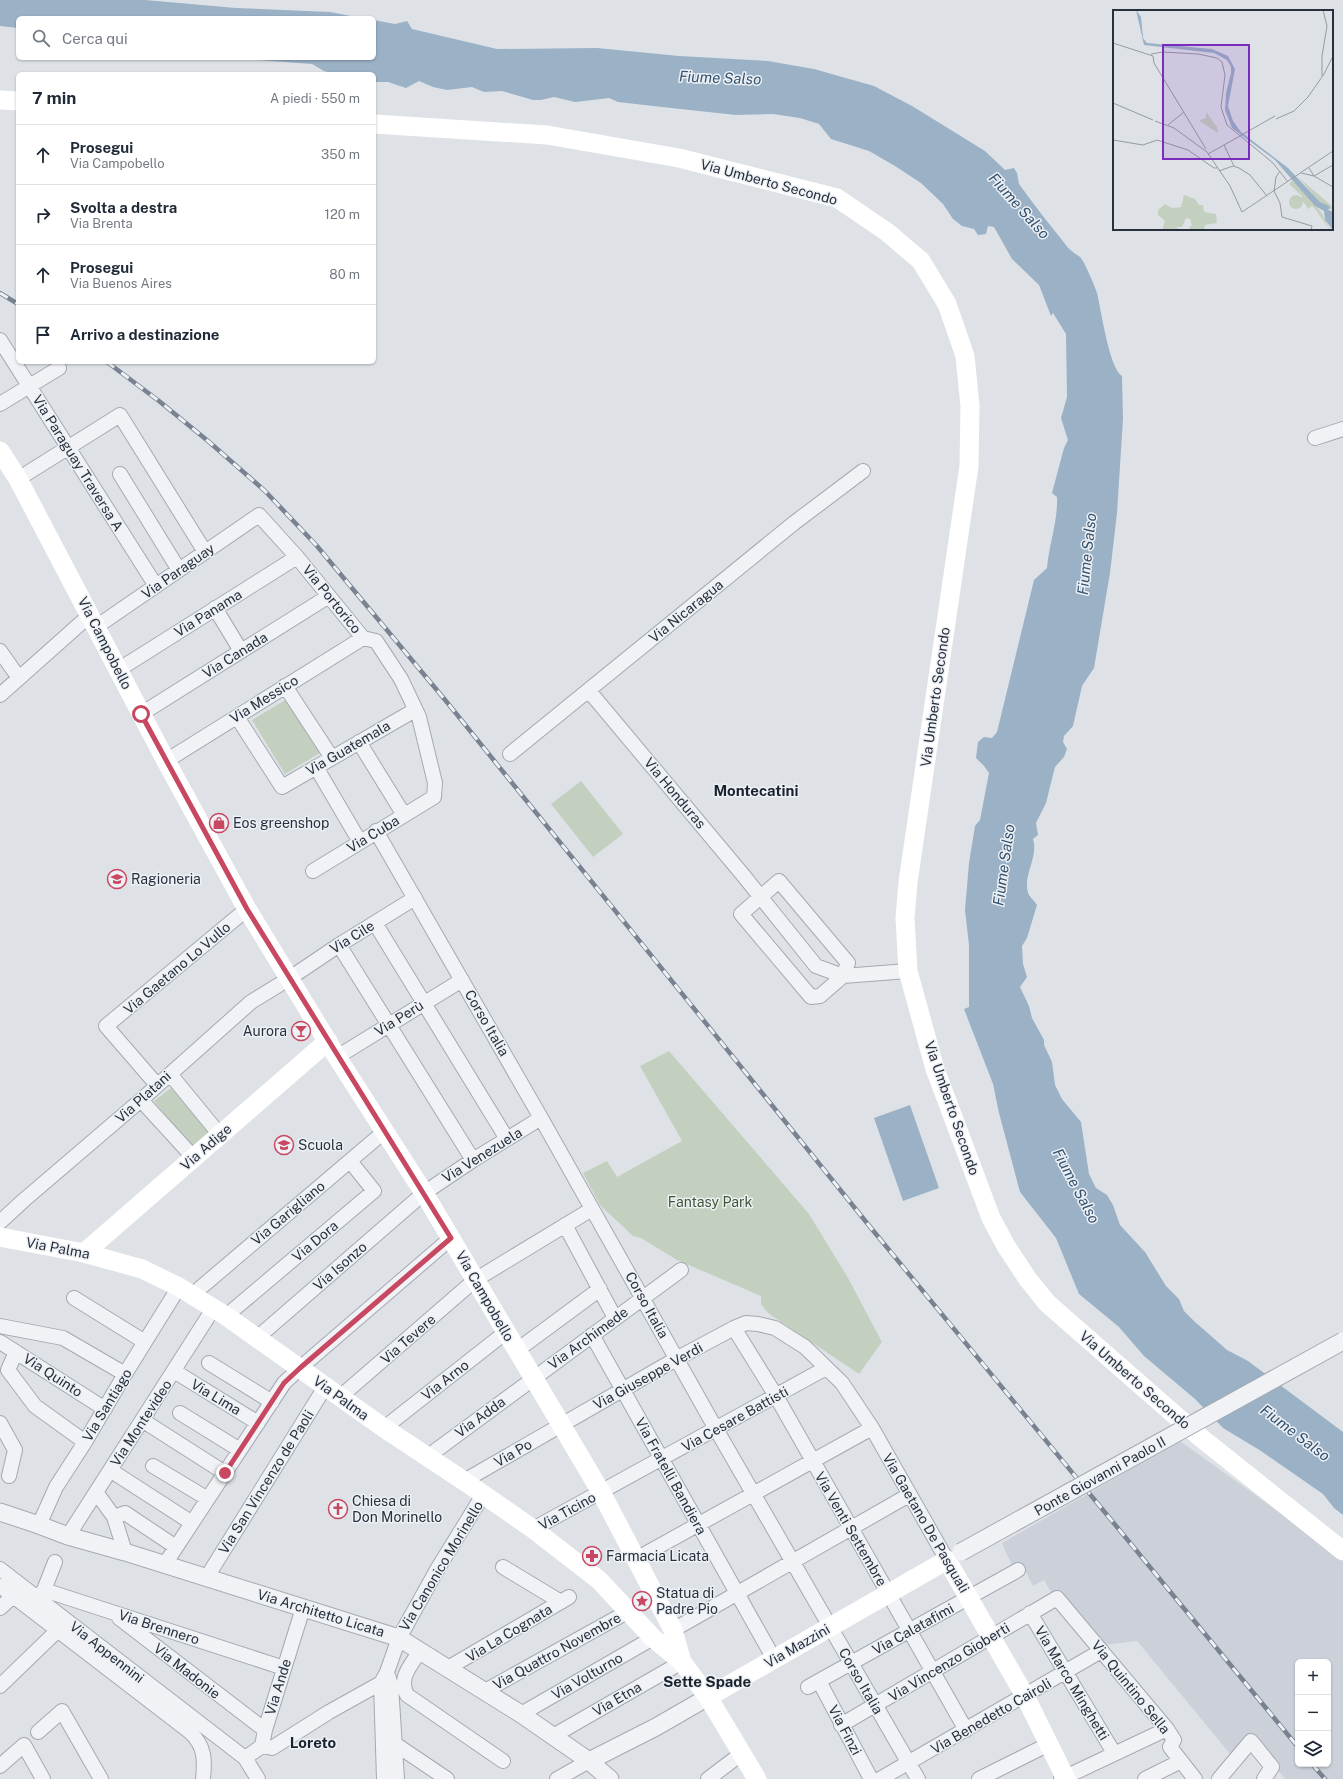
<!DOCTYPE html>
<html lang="it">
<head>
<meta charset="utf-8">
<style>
	:root { --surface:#fff; --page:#f2f2f3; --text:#1f2937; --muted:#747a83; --line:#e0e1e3 }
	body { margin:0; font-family:"Public Sans",sans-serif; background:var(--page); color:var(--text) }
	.controls { position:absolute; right:12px; bottom:12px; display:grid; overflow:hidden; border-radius:6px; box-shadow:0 1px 3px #0004 }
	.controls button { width:36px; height:36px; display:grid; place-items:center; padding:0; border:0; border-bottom:1px solid var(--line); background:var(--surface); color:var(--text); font:20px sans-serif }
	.stop { position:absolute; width:12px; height:12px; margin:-9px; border:3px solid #c84761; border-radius:50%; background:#fff }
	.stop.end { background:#c84761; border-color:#fff; box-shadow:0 1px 4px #0008 }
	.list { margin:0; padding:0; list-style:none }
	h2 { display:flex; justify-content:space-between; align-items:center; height:52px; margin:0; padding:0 16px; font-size:17px }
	h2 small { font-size:13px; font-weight:400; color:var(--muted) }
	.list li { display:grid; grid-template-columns:26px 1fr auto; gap:12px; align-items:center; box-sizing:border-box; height:60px; padding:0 16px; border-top:1px solid var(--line) }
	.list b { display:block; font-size:15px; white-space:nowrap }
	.list p { margin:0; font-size:13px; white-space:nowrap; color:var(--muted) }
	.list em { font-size:13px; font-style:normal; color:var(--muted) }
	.icon { flex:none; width:22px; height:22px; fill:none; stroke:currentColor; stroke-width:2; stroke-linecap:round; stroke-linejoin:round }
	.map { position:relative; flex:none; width:1343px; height:1779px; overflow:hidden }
	.search { position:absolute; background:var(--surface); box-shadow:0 1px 3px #0004; left:16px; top:16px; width:360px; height:44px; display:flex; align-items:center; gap:10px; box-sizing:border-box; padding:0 14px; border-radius:6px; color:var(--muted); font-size:15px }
	.panel { position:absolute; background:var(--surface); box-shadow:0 1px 3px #0004; left:16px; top:72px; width:360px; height:292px; border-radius:6px }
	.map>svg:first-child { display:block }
</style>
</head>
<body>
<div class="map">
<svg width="1343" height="1779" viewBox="0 0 1343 1779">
	<rect width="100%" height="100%" fill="#dee2e7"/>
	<!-- built -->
	<path fill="#ccd1d9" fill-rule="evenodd" d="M1180,1441l163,117v221h-58l-34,-42 -20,18 -94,-114 -34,4 -45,-55 -6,4 -8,-14 -11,6 -11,-22 -8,4 -7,-13 -5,-12zM1298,1662h30v102h-30z"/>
	<!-- green -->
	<path fill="#c4d0bf" d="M287,699l33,54 -35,21 -33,-54z
		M581,781l42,53 -30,23 -42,-53z
		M669,1051l140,163 39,64 34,64 -23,32 -91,-61 -7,-9v-8l-84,-36 -36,-22 -8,-2 -33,-31 -17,-32 24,-12 10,16 65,-36 -42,-75z
		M171,1088l40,47 -17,14 -40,-48z"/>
	<!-- water -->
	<path fill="#9ab1c6" d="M0,0h145l91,8 94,4 31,6h-343v10l-18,-2z
		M374,20l21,4 12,-3 5,8 85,20 100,-1 82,8 89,5 46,8 60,17 38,20 73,45 20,19 9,-2 3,5 2,11c15,21 31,41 47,61 4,6 9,8 14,12 4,3 15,30 17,36 4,16 12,75 25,83l1,43 -6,94 -7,60 -16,95 -12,18 -9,40 -9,10 -1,6 4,7 -3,8 -9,10 -9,36 -10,20 2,12 -5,4c6,19 -12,38 -4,56 2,3 6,7 8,10l-10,33 -5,8 1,18 4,13 -7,10 9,19 3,12 12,22v5l8,17 3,23 7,14 19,23 8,52 7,14 11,7 6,10 7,20 25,27 21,34 13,13 5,12 10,10 33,29 21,11 95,71v83l-9,-7 -11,-14 -62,-43 -38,-23 -28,-29 -51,-43 -25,-29 -40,-33 -23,-56 -36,-46 -21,-79 -6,-29 -29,-75 5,-2v-62l-4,-35 4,-47 6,-37 5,-6 9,-47 -5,-7 -8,-8 2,-16 6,-5 8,1 5,-6 37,-152 13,-12c2,-24 11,-47 10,-71l-5,-4 12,-45 4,-8 -7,-22 6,-21 -1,-63 -13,-21 -2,3 -12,-31 -27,-26 -18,-32 -6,-1 -2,8 -8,1 -4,-6 -12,-3 -9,-7 -10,-15 -22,-21 -26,-17 -26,-15 -38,-12 -12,-15 -19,-6 -27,-4 -37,1 -65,-7 -53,-6 -9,-4 -34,4 -21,-5 -13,3h-8l-31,-9 -18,1 -12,-5 -25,3 -14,-3 -14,-6 -13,7 -18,-6h-14v-8h-40l-10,-3 -12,-7 -82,-6h144z
		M910,1105l29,83 -36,13 -29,-83z"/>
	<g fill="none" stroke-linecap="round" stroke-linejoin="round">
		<defs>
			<path id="minor" d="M0,340l156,246
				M0,404l59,-36
				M1315,438l28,-9
				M120,474l59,96
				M18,479l102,-64 85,137
				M215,608l26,43
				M96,627l163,-112 38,42 66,81 13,3 25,38 18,38 16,66 -1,14 -121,74
				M0,651l19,27
				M118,670l179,-113
				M285,686l47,72
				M589,691l154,184 73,91 27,10 65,-5
				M0,695l90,-80
				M141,714l188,-118
				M237,717l45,70 133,-77
				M359,742l45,73
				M510,754l284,-231 69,-52
				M166,761l197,-123
				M316,767l44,75
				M376,831l165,287 175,311 202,350
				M779,881l69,82 -5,13 -23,20 -9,1 -70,-83z
				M375,923l132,216
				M339,945l134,215
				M337,1057l125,-77
				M170,1074l50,61
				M157,1085l-51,-59 141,-117
				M141,1100l53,58
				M0,1222l24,-22 117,-100 110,-98 39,-24 49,-33 76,-47
				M565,1225l50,93
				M192,1295l193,-164
				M74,1298l71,44
				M226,1316l148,-125 -24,-30
				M0,1326l63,12 62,36
				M734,1328l42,68 190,334
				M592,1335l182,324
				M257,1338l167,-145 49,-33 68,-42
				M0,1342l105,67
				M516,1351l84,-62
				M16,1352l-8,18 27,36 50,36
				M209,1363l63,39
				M174,1371l84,52
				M340,1397l135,-117 117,-71
				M180,1413l60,37
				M142,1420l83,53
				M0,1423l15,27 -6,26
				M384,1428l122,-96
				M427,1457l254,-187
				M153,1466l55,33
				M110,1470l82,53
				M464,1481l212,-122 58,-31 12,-5 12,1 17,4 30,19 37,36 30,45 75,132
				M96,1492l18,25 11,35
				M114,1517l11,-4 51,34
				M39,1525l17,-38 29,-45 40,-68 54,-87
				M533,1529l293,-161
				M68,1536l145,-227
				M636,1559l236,-131
				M165,1564l119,-181 16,-15 151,-130
				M503,1567l58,35
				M0,1569l245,189 13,21
				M207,1577l118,-190
				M0,1586l190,146c15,14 15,28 13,47
				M44,1590l11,-28
				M38,1598l6,-8 240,78
				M0,1608l13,-12
				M1030,1613l84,140
				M119,1618l146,112
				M673,1630l236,-135
				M420,1651c-9,14 -22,27 -13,44l96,66
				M448,1668l121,-71
				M387,1672l4,13 6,94
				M819,1681l52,98
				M0,1686l57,-55
				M808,1687l210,-117
				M485,1691l144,-80
				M521,1714l132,-76
				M841,1725l216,-127 110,131 7,11 -4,7 25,32
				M38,1732l24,-21 39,68
				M553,1736l129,-74
				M395,1744l52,35
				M262,1746l10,2 57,-36 52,-29
				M245,1758l17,-12 3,-16 38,-122
				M0,1766l24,-21 19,34
				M384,1779l-3,-96 6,-11 12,-34 39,-70 45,-73
				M557,1779l32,-18
				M708,1779l33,-25
				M880,1779l221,-128
				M979,1779l70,-35
				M1061,1779l106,-50
				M1145,1779l36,-18
				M1219,1779l32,-38 21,26 -8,12"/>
			<path id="tertiary" d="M0,1512l39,13 29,11 57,16 274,86 122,76 68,47 21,18
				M589,1761l67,-34 52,-30"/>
		</defs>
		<!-- minor casing -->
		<use href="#minor" stroke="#a4a9b1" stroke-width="16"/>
		<!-- tertiary casing -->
		<use href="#tertiary" stroke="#a4a9b1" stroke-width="19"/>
		<!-- minor -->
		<use href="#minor" stroke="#f0f2f5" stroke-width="14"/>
		<!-- tertiary -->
		<use href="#tertiary" stroke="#f0f2f5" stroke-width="17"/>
		<!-- secondary -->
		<path stroke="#fff" stroke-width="19" d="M0,100l18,1
			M374,124l173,11 132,23 158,40 50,34 34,29 26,43 18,52 5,50 -1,60 -61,416 -3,36 3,53 27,98 56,149 15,28 21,32 20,25 153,134 143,114
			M0,451l18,28 148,282 81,148 90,148 87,136 177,299 72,138 9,32
			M0,1237l84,16 58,16 37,18 47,29 158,112 80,53 69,48 66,51 54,58 29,24 26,35 49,82
			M84,1253l244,-212
			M708,1697l239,-137 78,136 41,83"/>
		<defs>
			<path id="rail" d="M0,293l18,11
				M107,362l52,39 49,40 57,50 52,55 129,155 425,527 427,519
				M1312,1764l13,15"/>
		</defs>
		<!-- rail casing -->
		<use href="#rail" stroke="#788290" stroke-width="4.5"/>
		<!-- rail -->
		<use href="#rail" stroke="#edf1f5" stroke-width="3" stroke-dasharray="9" stroke-linecap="butt"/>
		<defs>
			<path id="tertiary-bridge" d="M961,1552l382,-211"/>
		</defs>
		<!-- tertiary-bridge casing -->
		<use href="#tertiary-bridge" stroke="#a4a9b1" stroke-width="19" stroke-linecap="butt"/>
		<!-- tertiary-bridge -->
		<use href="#tertiary-bridge" stroke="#f0f2f5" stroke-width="17"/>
	</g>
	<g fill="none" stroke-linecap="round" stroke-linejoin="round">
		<!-- route -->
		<path stroke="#c84761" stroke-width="5" d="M141,714l106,195 204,329 -151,130 -16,15 -59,90"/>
	</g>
	<!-- icons -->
	<defs>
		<symbol id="shop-ring" viewBox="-11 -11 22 22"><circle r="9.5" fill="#edf1f5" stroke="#c84761" stroke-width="1.5"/><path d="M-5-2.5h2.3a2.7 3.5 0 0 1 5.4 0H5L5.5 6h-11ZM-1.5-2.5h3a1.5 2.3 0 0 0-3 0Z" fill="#c84761"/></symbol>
		<symbol id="school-ring" viewBox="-11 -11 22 22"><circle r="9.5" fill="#edf1f5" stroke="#c84761" stroke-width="1.5"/><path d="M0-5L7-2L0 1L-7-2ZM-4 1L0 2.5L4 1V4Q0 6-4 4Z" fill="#c84761"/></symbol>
		<symbol id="bar-ring" viewBox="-11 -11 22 22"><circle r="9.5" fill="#edf1f5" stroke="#c84761" stroke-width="1.5"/><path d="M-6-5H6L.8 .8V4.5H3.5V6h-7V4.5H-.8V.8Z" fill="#c84761"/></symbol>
		<symbol id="church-ring" viewBox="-11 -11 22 22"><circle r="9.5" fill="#edf1f5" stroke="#c84761" stroke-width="1.5"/><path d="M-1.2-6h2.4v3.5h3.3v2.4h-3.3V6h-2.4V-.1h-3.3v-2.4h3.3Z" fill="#c84761"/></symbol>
		<symbol id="pharmacy-ring" viewBox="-11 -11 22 22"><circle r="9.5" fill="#edf1f5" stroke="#c84761" stroke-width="1.5"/><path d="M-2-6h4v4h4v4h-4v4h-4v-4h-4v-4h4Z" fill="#c84761"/></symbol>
		<symbol id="sight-ring" viewBox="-11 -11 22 22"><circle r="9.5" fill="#edf1f5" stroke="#c84761" stroke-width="1.5"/><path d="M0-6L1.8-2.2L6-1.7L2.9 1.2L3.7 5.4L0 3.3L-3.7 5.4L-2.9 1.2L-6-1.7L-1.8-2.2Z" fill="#c84761"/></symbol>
	</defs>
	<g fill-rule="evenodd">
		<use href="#shop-ring" x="208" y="812" width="22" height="22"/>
		<use href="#school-ring" x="106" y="868" width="22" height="22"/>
		<use href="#bar-ring" x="290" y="1020" width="22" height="22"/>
		<use href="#school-ring" x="273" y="1134" width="22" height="22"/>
		<use href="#church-ring" x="327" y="1498" width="22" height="22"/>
		<use href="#pharmacy-ring" x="581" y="1545" width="22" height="22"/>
		<use href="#sight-ring" x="631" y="1590" width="22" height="22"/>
	</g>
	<g text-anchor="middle" stroke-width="3" stroke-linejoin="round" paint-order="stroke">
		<!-- street labels -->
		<g font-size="14" fill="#28303d" stroke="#edf1f5">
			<text transform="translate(769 182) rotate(15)" y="5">Via Umberto Secondo</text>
			<text transform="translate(78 463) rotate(58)" y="5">Via Paraguay Traversa A</text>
			<text transform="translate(178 571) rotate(-35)" y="5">Via Paraguay</text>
			<text transform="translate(332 599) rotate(51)" y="5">Via Portorico</text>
			<text transform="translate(686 611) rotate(-39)" y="5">Via Nicaragua</text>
			<text transform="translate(208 613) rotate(-32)" y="5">Via Panama</text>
			<text transform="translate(105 643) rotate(63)" y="5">Via Campobello</text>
			<text transform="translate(235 655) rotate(-32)" y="5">Via Canada</text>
			<text transform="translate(935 697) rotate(-82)" y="5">Via Umberto Secondo</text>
			<text transform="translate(264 699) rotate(-32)" y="5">Via Messico</text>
			<text transform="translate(348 748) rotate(-30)" y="5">Via Guatemala</text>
			<text transform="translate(675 793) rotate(50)" y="5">Via Honduras</text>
			<text transform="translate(373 834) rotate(-31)" y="5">Via Cuba</text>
			<text transform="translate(352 937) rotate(-32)" y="5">Via Cile</text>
			<text transform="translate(177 968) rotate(-40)" y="5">Via Gaetano Lo Vullo</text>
			<text transform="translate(399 1018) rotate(-32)" y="5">Via Perù</text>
			<text transform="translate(487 1023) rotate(60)" y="5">Corso Italia</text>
			<text transform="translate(143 1097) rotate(-42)" y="5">Via Platani</text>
			<text transform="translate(952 1108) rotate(71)" y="5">Via Umberto Secondo</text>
			<text transform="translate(206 1147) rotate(-41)" y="5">Via Adige</text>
			<text transform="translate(482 1155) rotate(-32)" y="5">Via Venezuela</text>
			<text transform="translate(288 1213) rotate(-40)" y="5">Via Garigliano</text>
			<text transform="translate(315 1241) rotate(-40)" y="5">Via Dora</text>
			<text transform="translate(58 1248) rotate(11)" y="5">Via Palma</text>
			<text transform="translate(340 1266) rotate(-41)" y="5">Via Isonzo</text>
			<text transform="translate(485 1296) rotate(60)" y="5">Via Campobello</text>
			<text transform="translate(647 1305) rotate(61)" y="5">Corso Italia</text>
			<text transform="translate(588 1338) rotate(-36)" y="5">Via Archimede</text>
			<text transform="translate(408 1339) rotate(-41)" y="5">Via Tevere</text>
			<text transform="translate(53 1375) rotate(33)" y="5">Via Quinto</text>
			<text transform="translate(648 1376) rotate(-29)" y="5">Via Giuseppe Verdi</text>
			<text transform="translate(445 1380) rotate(-38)" y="5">Via Arno</text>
			<text transform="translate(1135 1380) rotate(41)" y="5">Via Umberto Secondo</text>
			<text transform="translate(216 1397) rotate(31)" y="5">Via Lima</text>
			<text transform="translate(341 1398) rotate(36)" y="5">Via Palma</text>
			<text transform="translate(107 1405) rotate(-59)" y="5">Via Santiago</text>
			<text transform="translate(480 1417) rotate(-36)" y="5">Via Adda</text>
			<text transform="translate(735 1419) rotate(-29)" y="5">Via Cesare Battisti</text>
			<text transform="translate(141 1423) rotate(-57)" y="5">Via Montevideo</text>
			<text transform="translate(513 1453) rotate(-30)" y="5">Via Po</text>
			<text transform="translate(671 1476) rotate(61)" y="5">Via Fratelli Bandiera</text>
			<text transform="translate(1100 1476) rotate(-29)" y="5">Ponte Giovanni Paolo II</text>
			<text transform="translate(266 1482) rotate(-58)" y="5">Via San Vincenzo de Paoli</text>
			<text transform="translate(567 1511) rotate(-29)" y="5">Via Ticino</text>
			<text transform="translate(926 1523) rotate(60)" y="5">Via Gaetano De Pasquali</text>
			<text transform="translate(851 1529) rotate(60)" y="5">Via Venti Settembre</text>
			<text transform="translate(441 1566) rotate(-59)" y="5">Via Canonico Morinello</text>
			<text transform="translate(321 1613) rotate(17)" y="5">Via Architetto Licata</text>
			<text transform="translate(159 1627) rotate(18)" y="5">Via Brennero</text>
			<text transform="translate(913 1629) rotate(-29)" y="5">Via Calatafimi</text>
			<text transform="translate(509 1633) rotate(-31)" y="5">Via La Cognata</text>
			<text transform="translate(797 1646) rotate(-30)" y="5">Via Mazzini</text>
			<text transform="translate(557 1651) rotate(-29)" y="5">Via Quattro Novembre</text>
			<text transform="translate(107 1652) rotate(38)" y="5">Via Appennini</text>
			<text transform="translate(949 1662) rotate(-31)" y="5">Via Vincenzo Gioberti</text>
			<text transform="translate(187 1671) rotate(38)" y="5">Via Madonie</text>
			<text transform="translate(587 1676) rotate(-30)" y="5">Via Volturno</text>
			<text transform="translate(861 1681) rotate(60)" y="5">Corso Italia</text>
			<text transform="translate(1072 1683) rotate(59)" y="5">Via Marco Minghetti</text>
			<text transform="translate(278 1687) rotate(-73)" y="5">Via Ande</text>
			<text transform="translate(1131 1687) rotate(51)" y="5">Via Quintino Sella</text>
			<text transform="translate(617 1699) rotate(-30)" y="5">Via Etna</text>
			<text transform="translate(991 1716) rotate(-30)" y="5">Via Benedetto Cairoli</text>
			<text transform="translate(845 1730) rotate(62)" y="5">Via Finzi</text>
		</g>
		<!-- poi labels -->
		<g font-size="14" fill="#28303d" stroke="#edf1f5" text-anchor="start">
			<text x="233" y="828">Eos greenshop</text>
			<text x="131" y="884">Ragioneria</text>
			<text x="287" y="1036" text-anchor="end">Aurora</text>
			<text x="298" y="1150">Scuola</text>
			<text x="352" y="1506">Chiesa di<tspan x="352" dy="16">Don Morinello</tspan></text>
			<text x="606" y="1561">Farmacia Licata</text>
			<text x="656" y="1598">Statua di<tspan x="656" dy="16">Padre Pio</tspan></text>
		</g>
		<!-- park labels -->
		<g font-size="14" fill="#3e5836" stroke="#edf1f5">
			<text x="710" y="1207">Fantasy Park</text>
		</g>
		<!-- water labels -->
		<g font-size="15" font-style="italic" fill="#34516f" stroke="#edf1f5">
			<text transform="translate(720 78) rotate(2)" y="5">Fiume Salso</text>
			<text transform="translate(1019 206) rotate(48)" y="5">Fiume Salso</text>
			<text transform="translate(1087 554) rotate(-84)" y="5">Fiume Salso</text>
			<text transform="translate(1004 865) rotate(-82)" y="5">Fiume Salso</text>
			<text transform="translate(1076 1186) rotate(62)" y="5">Fiume Salso</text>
			<text transform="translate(1295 1433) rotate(37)" y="5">Fiume Salso</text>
		</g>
		<!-- neighbourhood labels -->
		<g font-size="15" font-weight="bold" fill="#1a222d" stroke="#edf1f5">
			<text x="756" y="796">Montecatini</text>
			<text x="707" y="1687">Sette Spade</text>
			<text x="313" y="1748">Loreto</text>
		</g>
	</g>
	<!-- overview -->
	<g transform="translate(1113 10)">
		<rect width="220" height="220" fill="#dee2e7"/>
		<path d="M93,102l11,15 1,6 -17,-11 -1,-2 6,-2zM185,167l35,30v3l-13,-8zM180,170l28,32 9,18 -15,-21 -3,-3 -4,3 -7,-11 1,-2 -13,-12zM71,185l11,4 4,6h4l1,7 12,2 1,9 -12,2 -1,5h-14v-4l11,-2 -9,2 -2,-7 -4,-1 -4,9h-6l5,3h-19l3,-9 -7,-6v-5l7,-6 7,4 9,-1zM176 192a7 7 0 1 1 14 0a7 7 0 1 1-14 0Z" fill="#c4d0bf"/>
		<path d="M23,0l5,7 2,21 4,5 65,6 16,7 7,13 -7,37 5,15 8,11 47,36 32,34 9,4 1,3h-3l6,3v18l-8,-10 -1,-9 -9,-5 -40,-46 -43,-32 -7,-18 1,-17 5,-20v-6l-4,-7 -13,-7 -70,-8z" fill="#9ab1c6"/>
		<path fill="none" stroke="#959ba3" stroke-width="1" d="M0,33l40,13 1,7 52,86M38,44l12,-2 35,2 19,4 5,4 3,13 -4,32 6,18 46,38 15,19M209,66v-20l5,-30 -4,-16M0,93l40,17M163,109l18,-8 14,-14 16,-23 9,-18M42,111l19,7 33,24 23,34 12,26 91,-61M55,115l16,-13M0,130l30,5 14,-5 31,10 26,18h3M111,135l51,-29M95,144l16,-9 10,21M196,158l5,8 19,11M106,161l14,-5 6,2 11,7 17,21M188,163l13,3 19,-11M161,181l6,12 2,14 30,9 -1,4M161,181l2,-14 4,-6"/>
		<path fill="#7b2cbf" fill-opacity="0.15" stroke="#7b2cbf" stroke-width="2" d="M50,35h86v114h-86z"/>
		<rect width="220" height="220" fill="none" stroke="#28303d" stroke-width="2"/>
	</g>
</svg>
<div class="controls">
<button>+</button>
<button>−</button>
<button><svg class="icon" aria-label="layers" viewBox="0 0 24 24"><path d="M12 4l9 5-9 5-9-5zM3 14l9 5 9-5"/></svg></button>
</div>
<div class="stop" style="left:141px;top:714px"></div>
<div class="stop end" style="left:225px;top:1473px"></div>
<div class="search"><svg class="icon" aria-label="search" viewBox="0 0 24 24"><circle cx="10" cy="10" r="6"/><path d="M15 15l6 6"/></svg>Cerca qui</div>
<section class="panel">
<h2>7 min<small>A piedi · 550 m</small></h2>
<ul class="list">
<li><svg class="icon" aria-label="ahead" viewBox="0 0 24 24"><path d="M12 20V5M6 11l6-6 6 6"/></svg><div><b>Prosegui</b><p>Via Campobello</p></div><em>350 m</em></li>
<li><svg class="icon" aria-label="right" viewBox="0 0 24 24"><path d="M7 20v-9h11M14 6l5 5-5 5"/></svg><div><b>Svolta a destra</b><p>Via Brenta</p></div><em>120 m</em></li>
<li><svg class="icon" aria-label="ahead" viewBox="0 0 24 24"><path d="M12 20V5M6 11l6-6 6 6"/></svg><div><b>Prosegui</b><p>Via Buenos Aires</p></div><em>80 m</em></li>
<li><svg class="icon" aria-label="arrive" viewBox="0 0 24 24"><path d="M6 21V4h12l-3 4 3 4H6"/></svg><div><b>Arrivo a destinazione</b></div></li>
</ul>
</section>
</div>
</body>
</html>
